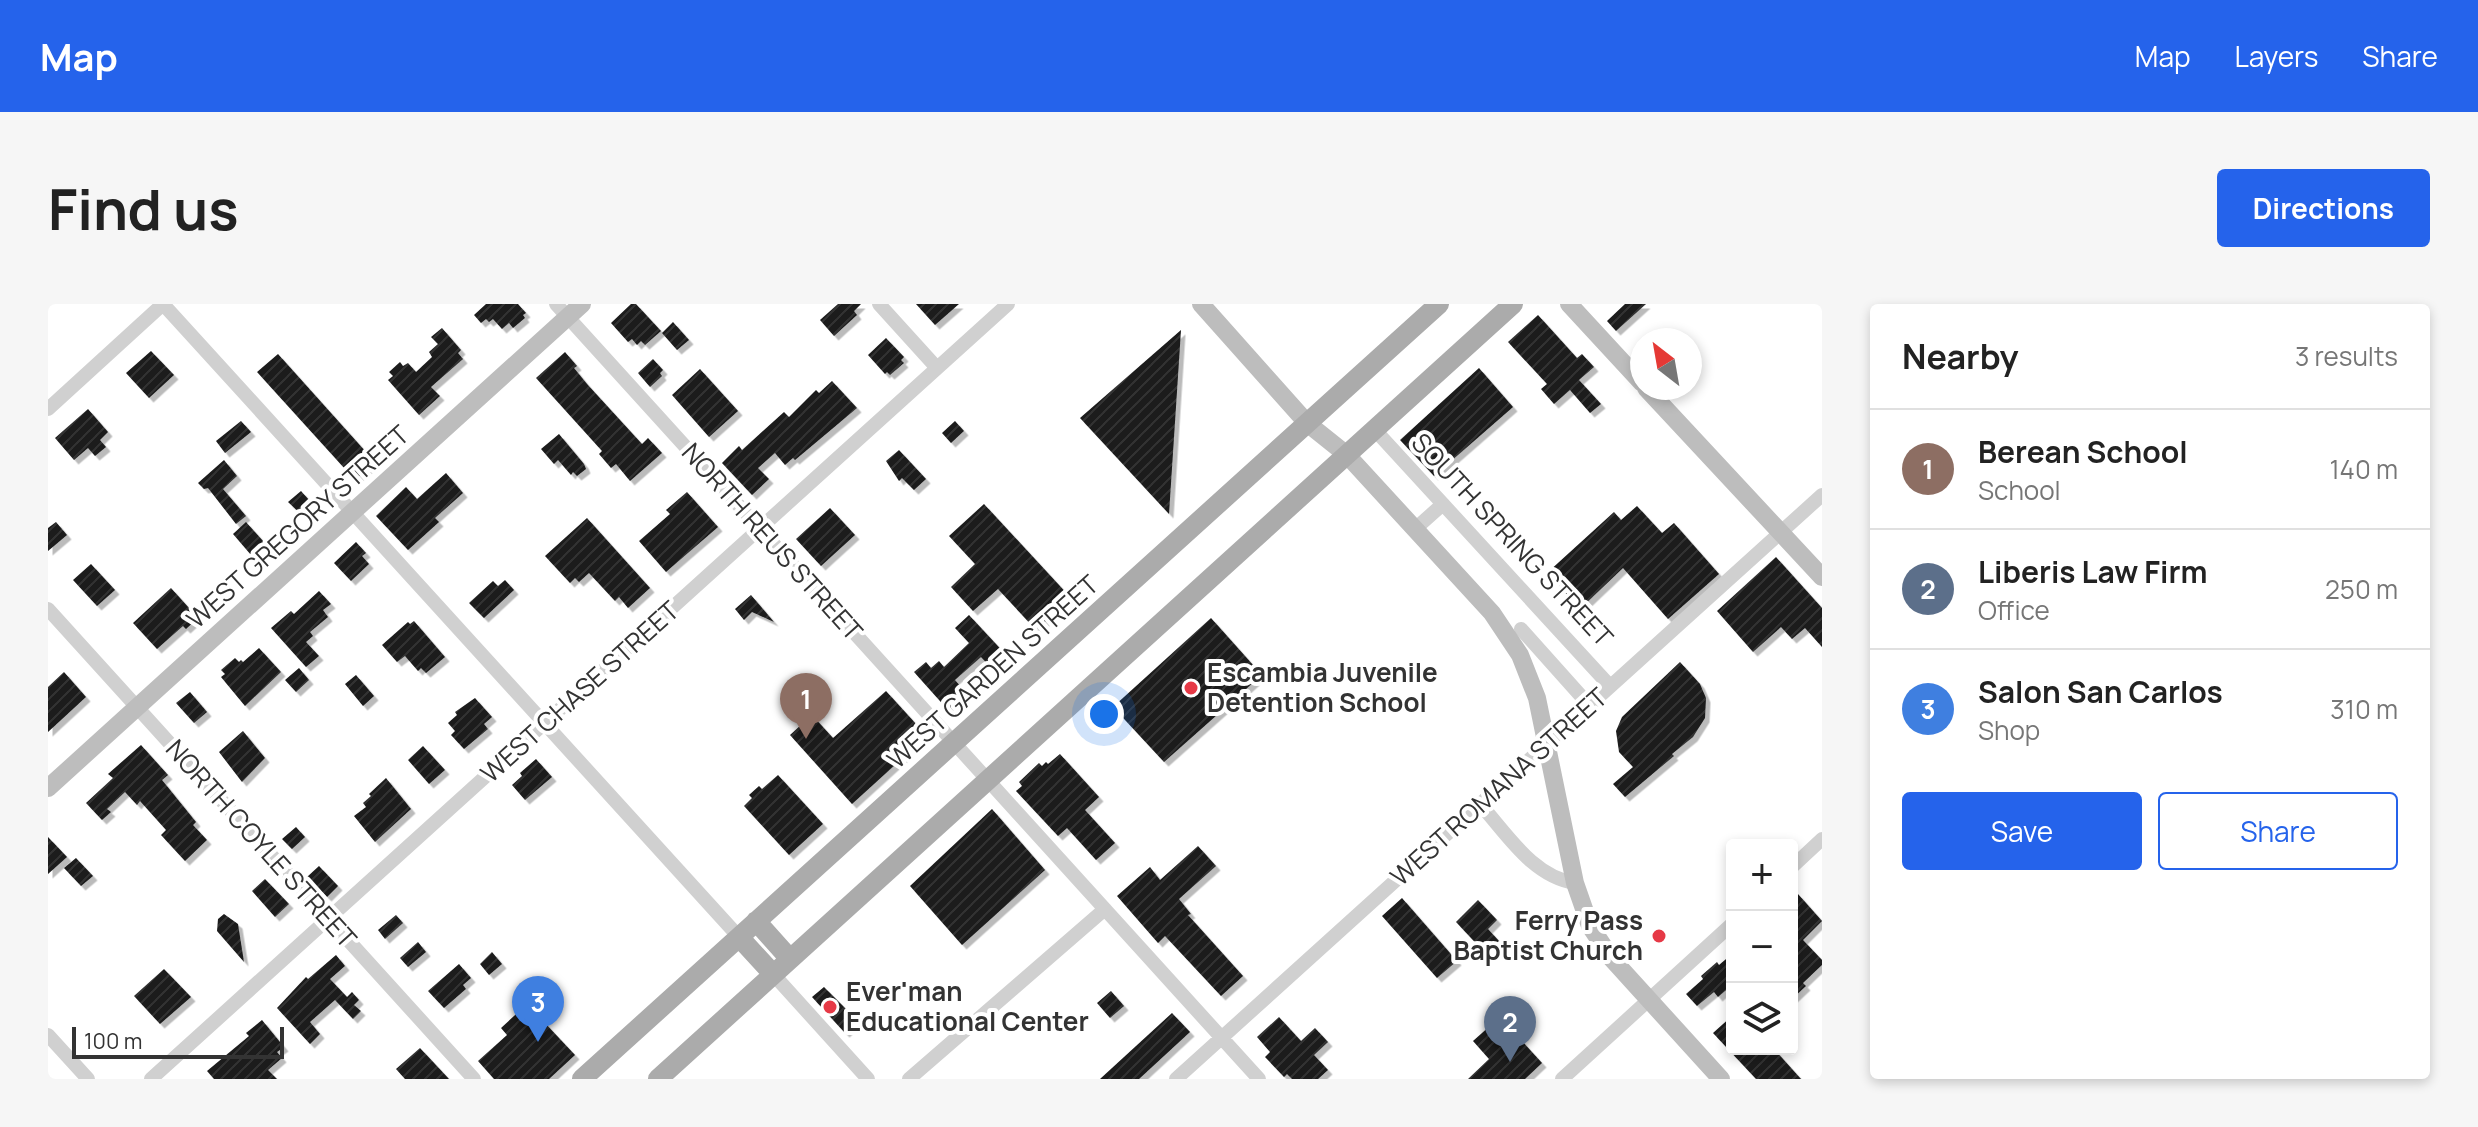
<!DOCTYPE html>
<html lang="en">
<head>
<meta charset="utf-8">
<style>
	:root { --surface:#fff; --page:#f6f6f6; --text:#222; --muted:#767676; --line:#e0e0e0; --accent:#2563eb }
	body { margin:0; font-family:Manrope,sans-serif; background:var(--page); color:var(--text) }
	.controls { position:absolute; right:24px; bottom:24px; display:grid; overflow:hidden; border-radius:8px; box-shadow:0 4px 12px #0003 }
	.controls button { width:72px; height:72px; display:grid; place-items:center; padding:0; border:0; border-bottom:2px solid var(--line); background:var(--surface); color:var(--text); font:40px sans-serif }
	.compass { position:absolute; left:1582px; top:24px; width:72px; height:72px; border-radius:50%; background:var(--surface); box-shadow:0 4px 12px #0003; rotate:329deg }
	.scale { position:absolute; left:24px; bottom:20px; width:212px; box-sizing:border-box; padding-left:8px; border:4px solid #333; border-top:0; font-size:22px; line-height:28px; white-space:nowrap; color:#333; -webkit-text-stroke:6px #fff; paint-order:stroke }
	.you { position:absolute; left:1056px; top:410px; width:28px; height:28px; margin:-20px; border:6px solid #fff; border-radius:50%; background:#1a73e8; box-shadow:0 0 0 12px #1a73e833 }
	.badge { display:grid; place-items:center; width:52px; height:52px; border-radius:50%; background:var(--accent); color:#fff; font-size:26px; font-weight:700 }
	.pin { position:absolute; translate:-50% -66px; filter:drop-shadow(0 2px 4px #0008) }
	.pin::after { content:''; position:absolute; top:42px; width:28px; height:24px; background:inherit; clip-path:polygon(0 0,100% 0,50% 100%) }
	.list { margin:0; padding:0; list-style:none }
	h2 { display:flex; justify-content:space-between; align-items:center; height:104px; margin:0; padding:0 32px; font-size:34px }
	h2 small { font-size:26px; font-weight:400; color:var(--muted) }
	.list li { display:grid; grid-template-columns:52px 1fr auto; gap:24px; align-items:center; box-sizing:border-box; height:120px; padding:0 32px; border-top:2px solid var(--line) }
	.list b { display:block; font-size:30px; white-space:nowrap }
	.list p { margin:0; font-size:26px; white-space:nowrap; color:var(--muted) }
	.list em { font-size:26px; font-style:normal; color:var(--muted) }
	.actions { display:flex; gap:16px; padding:24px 32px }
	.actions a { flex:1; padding:18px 0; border:2px solid var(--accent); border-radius:8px; text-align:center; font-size:28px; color:var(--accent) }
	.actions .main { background:var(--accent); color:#fff }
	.icon { flex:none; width:44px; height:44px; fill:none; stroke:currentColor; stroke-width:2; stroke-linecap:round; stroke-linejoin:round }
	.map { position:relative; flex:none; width:1774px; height:775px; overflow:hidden; border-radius:8px }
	header { display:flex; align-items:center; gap:48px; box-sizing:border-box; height:112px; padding:0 40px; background:var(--accent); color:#fff }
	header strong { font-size:38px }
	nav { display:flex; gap:44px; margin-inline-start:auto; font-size:28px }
	.intro { display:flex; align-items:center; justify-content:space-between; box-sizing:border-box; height:192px; padding:0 48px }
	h1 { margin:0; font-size:56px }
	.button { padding:20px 36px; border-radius:8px; background:var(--accent); color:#fff; font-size:28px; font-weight:700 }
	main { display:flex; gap:48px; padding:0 48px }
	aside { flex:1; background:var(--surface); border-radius:8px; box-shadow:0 4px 12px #0003 }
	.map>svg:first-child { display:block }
</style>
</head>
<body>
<header>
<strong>Map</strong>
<nav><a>Map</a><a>Layers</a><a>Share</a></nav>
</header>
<div class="intro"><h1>Find us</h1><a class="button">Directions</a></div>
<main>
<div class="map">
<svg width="1774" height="775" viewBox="0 0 1774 775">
	<defs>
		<pattern id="building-hatch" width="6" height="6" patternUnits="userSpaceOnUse" patternTransform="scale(2)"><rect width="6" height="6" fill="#1a1a1a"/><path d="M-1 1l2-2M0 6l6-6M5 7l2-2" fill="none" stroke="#333"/></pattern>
		<filter id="shadow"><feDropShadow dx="4.5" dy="4.5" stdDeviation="0" flood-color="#0004"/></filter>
	</defs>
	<rect width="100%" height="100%" fill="#fff"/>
	<!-- building -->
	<path fill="url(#building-hatch)" filter="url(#shadow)" d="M438,0h32l8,9 -3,2 2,3 -12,10 -4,-5 -7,6 -9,-10 -4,3 -3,-3 -5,4 -7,-8z
		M583,0h5l25,27 -16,14 -4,-4 -4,4 -5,-6 -4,3 -17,-19z
		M790,0h23l-7,7 3,4 -23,21 -14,-16z
		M868,0h43l-24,21z
		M1577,0h21l-30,27 -9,-10z
		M1490,11l39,43 5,-4 12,13 -15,13 22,24 -11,9 -20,-23 -16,14 -13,-15 6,-5 -39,-42z
		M625,18l16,18 -12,10 -15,-17z
		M394,24l19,22 -3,3 5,6 -32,28 9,9 -21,19 -31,-35 5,-4 -4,-4 11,-10 3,4 5,-3 8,9 16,-15 -3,-5 9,-8 -7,-7z
		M1133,26l-12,184 -89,-96z
		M838,34l18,19 -3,3 3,3 -14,12 -3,-3 -2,2 -17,-19z
		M103,47l23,24 -25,23 -23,-25z
		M517,48l12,14 -3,2 13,16 55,60 6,-6 14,15 -32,28 -14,-17 -5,4 -12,-14 3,-3 -66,-73z
		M230,50l97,108 -20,18 -98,-108z
		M605,55l10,11 -3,3 2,3 -12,11 -12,-14z
		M1431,64l34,39 -79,69 -34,-36z
		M652,65l38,42 -29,26 -37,-42z
		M784,77l25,27 -62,52 -2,-2 -8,7 -10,-12 -17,15 11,11 -17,16 -30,-32 17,-17 3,4 42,-38 5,5 27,-27 3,3z
		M40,105l20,23 -8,8 6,7 -11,9 -7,-8 -14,12 -19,-22z
		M193,117l10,11 -26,21 -9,-12z
		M907,117l9,10 -13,12 -9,-10z
		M511,130l25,30 2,5 -9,7 -4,-4 -2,3 -13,-15 -4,4 -13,-15z
		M851,146l27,29 -12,11 -12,-12 -3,3 -13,-20z
		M176,156l13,16 -14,13 23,27 -10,8 -28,-36 -4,1 -6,-6z
		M398,169l17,20 -28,25 4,4 -31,28 -32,-34 30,-29 11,12z
		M253,187l17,19 -12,9 -18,-17z
		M639,188l31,35 -52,45 -27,-31 31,-27 -4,-4z
		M936,200l87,94 -35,32 -38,-41 -25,22 -22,-24 24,-23 -26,-28z
		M1589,202l25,27 12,-10 45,51 -51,45 -45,-51 -43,41 -33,-36 67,-61 7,8z
		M782,204l25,27 -34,31 -25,-27z
		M539,214l63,70 -22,20 -9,-11 -4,4 -26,-28 -10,9 -4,-4 -5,5 -25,-27z
		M8,218l11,13 -19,16v-23z
		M198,218l26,29 -14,12 -25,-29z
		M308,238l10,11 -4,3 7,8 -18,17 -17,-18z
		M1728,253l46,51v39l-17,-19 -13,11 -11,-12 -28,25 -36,-41z
		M43,260l24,26 -18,16 -24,-26z
		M457,276l9,10 -30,28 -15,-15 24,-22 5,5z
		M123,284l27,30 -12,11 -3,-3 -26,23 -24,-26z
		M271,287l12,13 -8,6 5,7 -18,15 3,4 -7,6 13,14 -13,11 -35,-39 20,-17 3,3z
		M703,291l23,27 -22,-10 -8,8 -9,-11z
		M921,311l40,43 -14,14 -14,-15 -26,23 12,14 -19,16 -34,-38 12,-10 5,6 8,-7 5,6 25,-24 -14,-15z
		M1163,314l51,57 -98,87 -51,-55z
		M366,317l31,36 -19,16 -5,-5 -3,3 -13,-15 -8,6 -15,-17 26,-23 2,2z
		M211,344l22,24 -36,34 -24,-29 4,-3 -4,-4 14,-12 4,4 2,-2 2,2z
		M1632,358l20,22 6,14 -1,20 -12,19 -21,17 2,2 -49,41 -12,-13 20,-17 -14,-15 -3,-21 6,-14z
		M251,364l10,12 -13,12 -11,-12z
		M16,368l22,25 -38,35v-45z
		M308,371l18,21 -11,10 -18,-22z
		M838,387l41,45 -75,68 -62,-69 22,-20 21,23z
		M142,388l17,20 -13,11 -18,-20z
		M427,394l17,19 -8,7 4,5 -24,20 -13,-14 4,-4 -7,-8 9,-8 -2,-3z
		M195,427l22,27 -23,24 -23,-30z
		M93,441l27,30 -6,5 34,42 -3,3 14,15 -22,21 -24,-26 5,-5 -26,-29 -3,4 -12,-13 -18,17 4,3 -9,8 -16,-17 27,-25 -5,-4z
		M375,442l22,24 -16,14 -21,-24z
		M1012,450l39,43 -14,13 30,33 -19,17 -29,-32 -9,8 -42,-45 6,-5 -3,-4 20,-19 3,3 4,-4 2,2z
		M488,455l16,18 -27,23 -13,-15 10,-9 -2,-3z
		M730,471l45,49 -34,31 -45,-49 8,-8 -3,-3 10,-9 3,3z
		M338,474l25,31 -36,33 -21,-26 12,-9 -3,-4 8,-7 -2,-2z
		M944,505l53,61 -83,75 -52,-59z
		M248,523l9,10 -13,12 -10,-10z
		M0,533l19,20 -19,17z
		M1150,542l18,20 -37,33 12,15 -3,1 55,61 -22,20 -56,-60 -7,7 -41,-47 33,-29 10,13z
		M28,554l17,18 -12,10 -17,-18z
		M271,562l19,20 -11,11 -20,-20z
		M217,575l24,25 -14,13 -23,-26z
		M1750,590l24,27 -19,19 19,20v5l-19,18 3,3 -14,13v-100z
		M1354,594l55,63 -20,17 -55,-62z
		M1430,596l19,20 -9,9 11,12 -13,13 -30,-32z
		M176,610l14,10 6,38 -27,-31 1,-12z
		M348,611l7,8 -18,16 -7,-9z
		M370,638l8,10 -18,15 -8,-9z
		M444,648l10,12 -13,11 -9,-11z
		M1684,650v31l-14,12 -4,-5 -17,14 -11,-12 17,-15 -2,-3 16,-14 2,3z
		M288,651l9,11 -15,13 17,18 5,-5 7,8 -5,5 7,6 -8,8 -18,-19 -25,22 10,12 -10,10 -33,-36 29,-31 2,2z
		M411,660l12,14 -8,7 3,4 -22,19 -16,-17z
		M116,665l27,28 -31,27 -26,-28z
		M776,683l34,34 -13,12 -33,-36z
		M1063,687l13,15 -14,12 -13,-15z
		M479,700l48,51 -26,24h-55l-16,-18 29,-26 -6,-7z
		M1124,709l18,19 -51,47h-39z
		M1684,712v33h42l27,30h-45l-43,-46z
		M1231,713l22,24 14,-13 13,14 -14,13 14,15 -10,9h-26l-5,-5 -3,3 -19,-20 5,-5 -13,-15z
		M1452,713l42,46 -17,16h-57l21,-20 -16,-18z
		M214,716l22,27 -7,5 5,6 -14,12 9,9h-63l-7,-8 42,-35 -3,-3z
		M372,744l29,31h-44l-9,-10z"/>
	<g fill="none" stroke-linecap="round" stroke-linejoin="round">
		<!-- street -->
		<path stroke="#d0d0d0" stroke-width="14" d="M115,0l576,633
			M508,0l703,775
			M831,0l58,64
			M0,105l115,-105
			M1327,126l235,256
			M1367,225l28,-25
			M0,305l426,470
			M1473,325l68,76
			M1432,500c27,30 53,73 95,79
			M1744,563l30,-28
			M725,670l95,105
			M0,731l40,44
			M103,775l857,-775
			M861,775l196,-170
			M1128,775l646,-584
			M1514,775l170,-155"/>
		<!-- secondary -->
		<path stroke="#bdbdbd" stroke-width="18" d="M1153,0l106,119 40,32 145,158 28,42 17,43 38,185 15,43 22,33 109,120
			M1521,0l73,79
			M1598,84l176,189
			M0,484l534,-484"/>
		<!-- primary -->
		<path stroke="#ababab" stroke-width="20" d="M708,617l34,38
			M691,633l34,37
			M534,775l857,-775
			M610,775l855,-775"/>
	</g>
	<!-- markers -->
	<g fill="#e63946" stroke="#fff" stroke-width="3">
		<circle cx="1143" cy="384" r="8"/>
		<circle cx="1611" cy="632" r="8"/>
		<circle cx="782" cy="703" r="8"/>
	</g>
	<g text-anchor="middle" stroke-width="8" stroke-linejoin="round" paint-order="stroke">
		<!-- street labels -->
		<g font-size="26" fill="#333" stroke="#fff">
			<text transform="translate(250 223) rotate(-42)" y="9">WEST GREGORY STREET</text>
			<text transform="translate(1464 236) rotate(47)" y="9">SOUTH SPRING STREET</text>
			<text transform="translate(724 238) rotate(48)" y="9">NORTH REUS STREET</text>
			<text transform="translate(945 368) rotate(-42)" y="9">WEST GARDEN STREET</text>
			<text transform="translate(532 388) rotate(-42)" y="9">WEST CHASE STREET</text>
			<text transform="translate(1451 483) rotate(-42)" y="9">WEST ROMANA STREET</text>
			<text transform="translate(213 540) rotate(48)" y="9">NORTH COYLE STREET</text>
		</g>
		<!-- poi labels -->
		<g font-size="26" font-weight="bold" fill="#333" stroke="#fff" text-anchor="start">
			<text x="1159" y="378">Escambia Juvenile<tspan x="1159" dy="30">Detention School</tspan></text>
			<text x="1595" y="626" text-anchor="end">Ferry Pass<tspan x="1595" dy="30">Baptist Church</tspan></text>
			<text x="798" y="697">Ever'man<tspan x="798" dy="30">Educational Center</tspan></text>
		</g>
	</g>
</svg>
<div class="controls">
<button>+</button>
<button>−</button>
<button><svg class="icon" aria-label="layers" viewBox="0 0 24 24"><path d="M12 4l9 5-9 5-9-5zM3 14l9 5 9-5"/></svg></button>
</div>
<svg class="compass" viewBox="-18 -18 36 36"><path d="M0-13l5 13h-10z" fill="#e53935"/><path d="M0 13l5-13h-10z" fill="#767676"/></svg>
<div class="scale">100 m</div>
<div class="you"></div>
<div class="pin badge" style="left:758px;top:435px;background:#8d6e63">1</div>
<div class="pin badge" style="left:1462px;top:758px;background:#5c6f8a">2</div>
<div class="pin badge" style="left:490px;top:738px;background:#3f7fe0">3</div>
</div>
<aside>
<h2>Nearby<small>3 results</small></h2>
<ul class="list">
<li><span class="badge" style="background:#8d6e63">1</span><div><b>Berean School</b><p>School</p></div><em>140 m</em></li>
<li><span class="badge" style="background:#5c6f8a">2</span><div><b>Liberis Law Firm</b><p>Office</p></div><em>250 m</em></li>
<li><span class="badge" style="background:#3f7fe0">3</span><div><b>Salon San Carlos</b><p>Shop</p></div><em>310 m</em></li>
</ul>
<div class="actions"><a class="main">Save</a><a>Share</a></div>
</aside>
</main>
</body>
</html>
